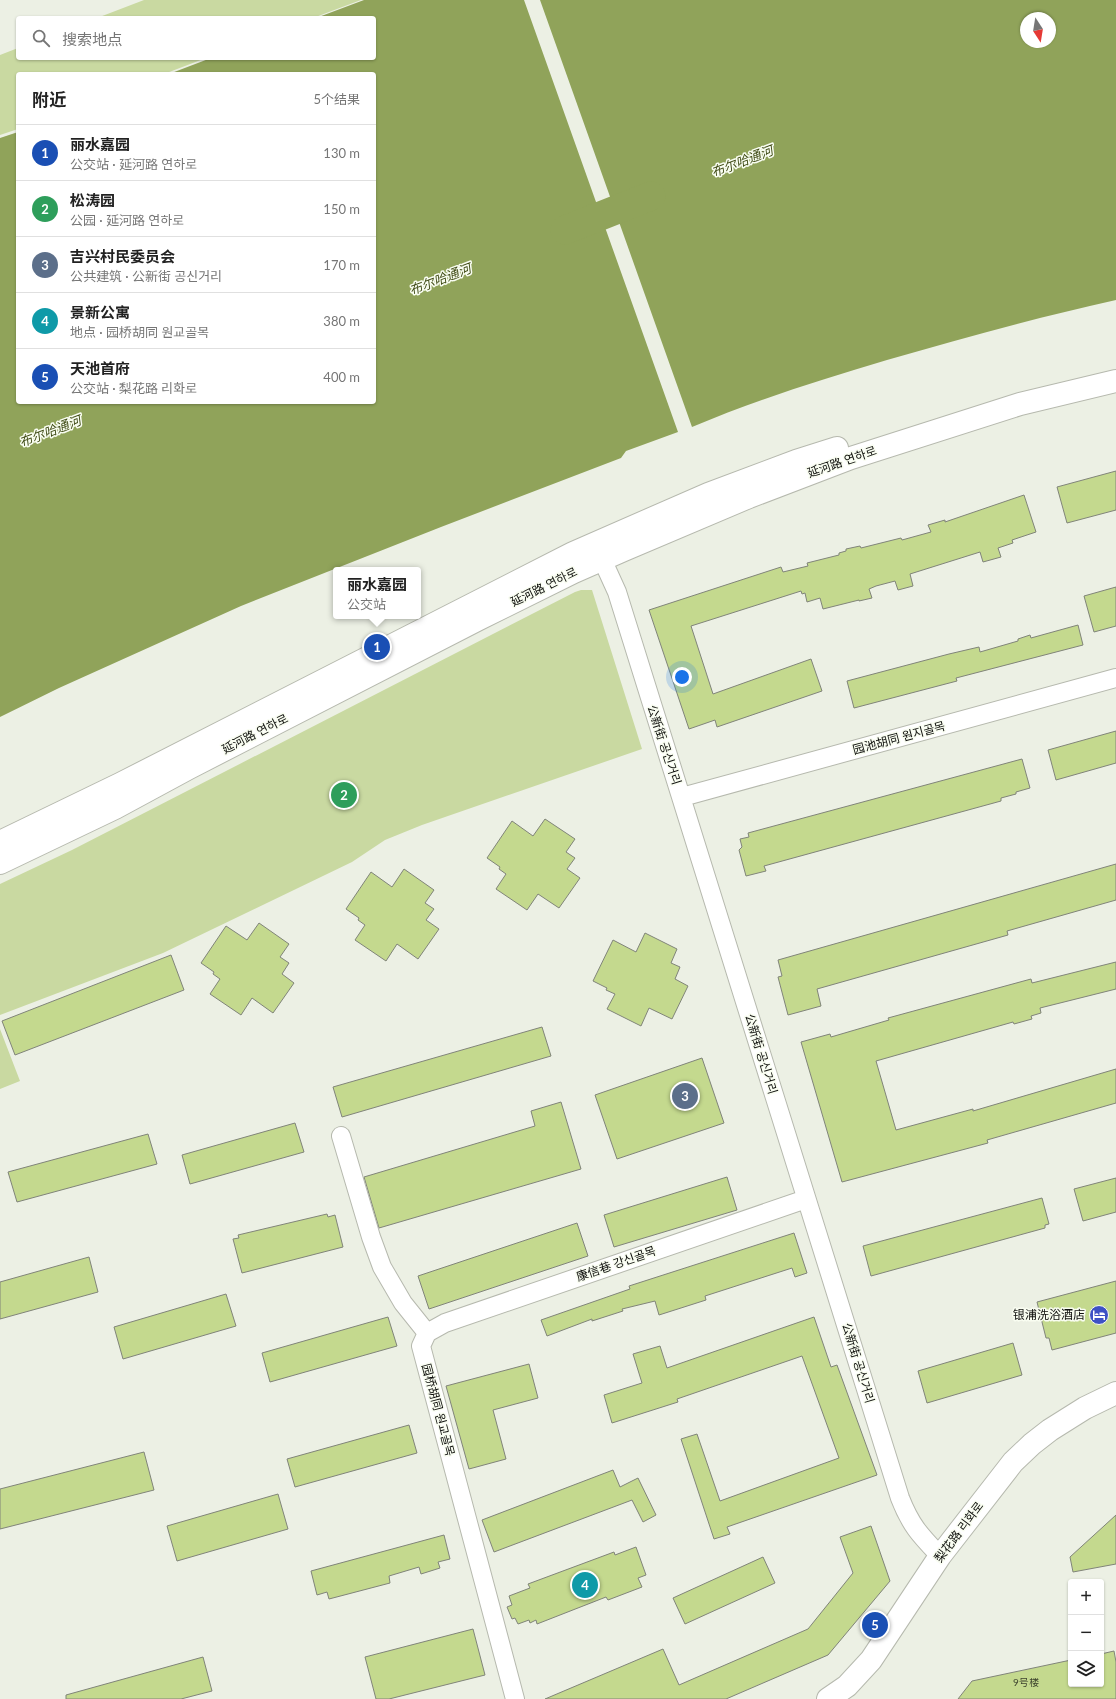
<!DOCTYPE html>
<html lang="zh">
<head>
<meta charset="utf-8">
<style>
	:root { --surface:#fff; --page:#f2f2f2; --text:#222; --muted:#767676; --line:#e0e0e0; --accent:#3e51c5 }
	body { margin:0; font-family:Lato,"Noto Sans SC","Noto Sans KR",sans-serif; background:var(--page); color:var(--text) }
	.controls { position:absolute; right:12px; bottom:12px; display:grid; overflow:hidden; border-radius:4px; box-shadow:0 1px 3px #0004 }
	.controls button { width:36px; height:36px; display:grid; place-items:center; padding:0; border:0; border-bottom:1px solid var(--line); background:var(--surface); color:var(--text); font:20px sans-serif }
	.compass { position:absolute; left:1020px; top:12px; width:36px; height:36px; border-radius:50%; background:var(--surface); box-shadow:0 1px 3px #0004; rotate:168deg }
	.you { position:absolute; left:682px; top:677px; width:14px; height:14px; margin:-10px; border:3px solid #fff; border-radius:50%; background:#1a73e8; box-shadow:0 0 0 6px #1a73e833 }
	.badge { display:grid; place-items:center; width:26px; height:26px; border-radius:50%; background:var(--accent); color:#fff; font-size:13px; font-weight:700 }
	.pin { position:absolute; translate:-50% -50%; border:2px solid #fff; box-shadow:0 1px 4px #0006 }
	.popup { position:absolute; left:333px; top:567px; width:88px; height:52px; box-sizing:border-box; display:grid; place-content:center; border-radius:4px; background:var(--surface); filter:drop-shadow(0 1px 3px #0005); font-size:13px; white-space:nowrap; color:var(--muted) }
	.popup b { font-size:15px; color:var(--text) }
	.popup::after { content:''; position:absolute; left:50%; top:100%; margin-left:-8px; border:8px solid transparent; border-top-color:var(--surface) }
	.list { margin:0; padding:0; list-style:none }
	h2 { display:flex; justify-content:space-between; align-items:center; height:52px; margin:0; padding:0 16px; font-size:17px }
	h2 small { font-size:13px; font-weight:400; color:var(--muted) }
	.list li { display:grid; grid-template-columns:26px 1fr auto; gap:12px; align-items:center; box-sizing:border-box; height:56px; padding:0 16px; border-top:1px solid var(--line) }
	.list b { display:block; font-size:15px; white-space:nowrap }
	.list p { margin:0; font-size:13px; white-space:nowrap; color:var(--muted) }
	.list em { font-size:13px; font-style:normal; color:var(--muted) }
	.icon { flex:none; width:22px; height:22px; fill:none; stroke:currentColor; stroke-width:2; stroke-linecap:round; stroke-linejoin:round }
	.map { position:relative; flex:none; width:1116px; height:1699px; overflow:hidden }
	.search { position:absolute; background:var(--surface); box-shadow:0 1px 3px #0004; left:16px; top:16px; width:360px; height:44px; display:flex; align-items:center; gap:10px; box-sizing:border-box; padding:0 14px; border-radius:4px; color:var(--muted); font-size:15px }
	.panel { position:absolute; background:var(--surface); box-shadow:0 1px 3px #0004; left:16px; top:72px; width:360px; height:332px; border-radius:4px }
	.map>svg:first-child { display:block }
</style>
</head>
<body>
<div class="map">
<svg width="1116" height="1699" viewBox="0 0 1116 1699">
	<rect width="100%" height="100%" fill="#ecf0e4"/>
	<!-- green -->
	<path fill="#c9d9a1" d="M144,0h217l-48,18h-216z
		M18,48v10h188l-42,16h-146v55l-18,6v-80z
		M581,590h11l50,159 -220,76 -37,15 -33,22 -189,91 -163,62v-131l72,-34 503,-258z
		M0,1029l20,52 -20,8z"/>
	<!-- water -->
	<path fill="#90a35a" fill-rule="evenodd" d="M364,0h160l154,432 -52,19 -5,7 -180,69 -200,79 -182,82 -59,29v-579l18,-6v270h356v-328h-205l42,-16h163v-40h-58z
		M540,0h576v300c-77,17 -153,38 -229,60 -66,20 -132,40 -195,67zM1026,18h24v24h-24z"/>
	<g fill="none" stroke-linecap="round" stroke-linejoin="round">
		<!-- river -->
		<path stroke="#90a35a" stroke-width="29" d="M565,230l86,-34"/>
	</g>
	<!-- building -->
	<path fill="#c4d98e" stroke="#808479" d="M1116,471v39l-49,13 -10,-36z
		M1024,495l12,37 -24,8 1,3 -15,5 3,9 -18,5 -3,-10 -70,22 3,12 -15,4 -3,-9 -19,5 -7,3 3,9 -13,3v-1l-36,9 -3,-11 -13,4 -2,-9 -3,1 -1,-3 -110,35 22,68 98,-35 11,32 -105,36 -2,-7 -26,9 -40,-119 132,-43 2,5 25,-6 -1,-3 32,-8v-2l7,-2v-2l14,-3 1,2 40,-10 1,2 29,-8 -3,-7 17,-5v2z
		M1116,587v39l-22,6 -10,-36z
		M1078,625l5,20 -127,33 1,3 -103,27 -7,-27 102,-27 30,-7 1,5 38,-11v-2l12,-4 1,3z
		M1116,731v32l-60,17 -8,-30z
		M1022,759l8,29 -14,4v2l-15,4v3l-237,65 2,5 -20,5 -7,-26 3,-3 -2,-8 9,-2 -1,-4z
		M545,819l30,20 -9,13 9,6 -8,11 13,9 -21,30 -21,-14 -11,16 -31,-21 10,-15 -7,-5 1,-2 -13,-9 25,-37 21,15z
		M1116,864v36l-109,31 1,4 -191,54 4,17 -33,9 -10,-38 4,-1 -4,-16z
		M404,869l30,21 -9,13 9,6 -8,11 13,9 -21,30 -21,-15 -11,17 -31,-21 10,-15 -7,-5 1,-2 -13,-9 25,-37 21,15z
		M259,923l30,21 -9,13 9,6 -7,11 12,9 -21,30 -21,-15 -11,17 -31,-21 10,-15 -7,-5 1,-2 -13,-9 25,-37 21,14z
		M645,933l32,16 -6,14 9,4 -5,12 13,7 -16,33 -23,-11 -8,18 -34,-17 8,-15 -9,-4 1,-2 -14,-7 20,-41 23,12z
		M171,955l13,35 -169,65 -13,-34z
		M1116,962v27l-76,19 1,5 -10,3 1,3 -18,5 -1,-2 -137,39 20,69 77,-21v2l143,-42v34l-129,37 1,3 -146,39 -41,-140 29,-8 1,3 58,-17 -1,-2 143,-39 1,4z
		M542,1027l9,29 -209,61 -9,-30z
		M702,1058l22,65 -107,36 -22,-64z
		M561,1102l20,67 -202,59 -15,-51 171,-51 -4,-15z
		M295,1123l9,29 -114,32 -8,-29z
		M148,1134l9,30 -140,38 -9,-30z
		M727,1177l10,33 -123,37 -10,-32z
		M1116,1178v34l-33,9 -9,-32z
		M1042,1198l7,26 -4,1v3l-174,48 -8,-30z
		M327,1214l1,3 7,-2 8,32 -101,26 -9,-34 6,-1 -1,-3z
		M577,1223l11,33 -159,53 -11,-33z
		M794,1233l13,40 -12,4 -3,-9 -87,28 1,4 -47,15 -4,-14 -33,8 1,2 -31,10v-2l-45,17 -6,-16 89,-31 -1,-3z
		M89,1257l9,35 -98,27v-37z
		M1116,1281v52l-64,17 -3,-12h-3l-9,-36z
		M226,1294l10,32 -113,33 -9,-32z
		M388,1317l9,29 -127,36 -8,-29z
		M814,1317l17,50 6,-2 40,110 -150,52 3,7 -16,5 -33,-100 16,-5 23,67 119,-43 -37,-102 -125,43 1,3 -66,21 -8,-28 38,-12 -9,-29 27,-8 7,22z
		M1013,1343l9,32 -95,28 -9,-32z
		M529,1364l9,34 -45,12 13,49 -37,10 -23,-83z
		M409,1425l8,28 -122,34 -8,-28z
		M144,1452l10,38 -154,39v-40z
		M613,1470l7,17 18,-9 18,37 -13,7 -11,-22 -138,52 -12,-32z
		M278,1494l10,35 -111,32 -10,-35z
		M1116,1515v49l-43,8 -3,-15z
		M871,1526l19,55 -62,74 -102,44h-181l118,-50 16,36 129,-56 45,-56 -13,-36z
		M444,1535l6,24 -12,3 2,6 -19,6 -2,-7 -30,9 1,7 -61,16 -2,-7 -10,3 -6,-24z
		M636,1547l10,28 -8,3 4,9 -34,13 -2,-3 -69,27 -1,-4 -6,3 -1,-3 -11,4 -3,-6 -3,1 -5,-12 5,-2 -3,-9 21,-8 -2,-4 86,-32 1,3z
		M763,1557l12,26 -90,41 -12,-26z
		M473,1629l12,46 -96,24h-13l-11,-42z
		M1114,1651l2,11v37h-158l14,-18 99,-21v24h30v-30z
		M203,1657l9,34 -31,8h-115v-4z"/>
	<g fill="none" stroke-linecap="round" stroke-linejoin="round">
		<defs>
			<path id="minor" d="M597,548l20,44 283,906c11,28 20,37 40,58
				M682,797l434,-119
				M341,1136l30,101 11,30 21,36 24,30 -6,13 94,353
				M427,1333l18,-10 361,-124"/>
			<path id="tertiary" d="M828,1699l19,-13 24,-26 69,-104 73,-94 19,-18 18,-14 35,-22 31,-15"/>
			<path id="secondary" d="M0,842l120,-58 453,-231 135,-59 88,-33 41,-13
				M0,863l115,-55 74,-40 290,-149 95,-47 50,-22 125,-53 102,-39 169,-54 96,-23"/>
		</defs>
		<!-- minor casing -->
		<use href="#minor" stroke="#b6b9ae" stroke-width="20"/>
		<!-- tertiary casing -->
		<use href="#tertiary" stroke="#b6b9ae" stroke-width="24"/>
		<!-- secondary casing -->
		<use href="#secondary" stroke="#b6b9ae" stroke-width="24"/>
		<!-- minor -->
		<use href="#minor" stroke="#fff" stroke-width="18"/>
		<!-- tertiary -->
		<use href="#tertiary" stroke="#fff" stroke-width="22"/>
		<!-- secondary -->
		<use href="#secondary" stroke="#fff" stroke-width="22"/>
	</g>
	<!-- icons -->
	<defs>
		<symbol id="hotel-disc" viewBox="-11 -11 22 22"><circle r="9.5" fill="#3e51c5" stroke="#f9fdf1"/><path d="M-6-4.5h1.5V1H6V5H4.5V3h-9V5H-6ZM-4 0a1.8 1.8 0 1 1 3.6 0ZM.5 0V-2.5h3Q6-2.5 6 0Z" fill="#fff"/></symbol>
	</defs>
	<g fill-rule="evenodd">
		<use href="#hotel-disc" x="1088" y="1304" width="22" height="22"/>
	</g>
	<g text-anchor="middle" stroke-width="3" stroke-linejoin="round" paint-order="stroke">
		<!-- number labels -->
		<g font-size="10" fill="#3c422d">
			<text x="1026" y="1686">9号楼</text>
		</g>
		<!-- street labels -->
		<g font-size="12" fill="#0f100d" stroke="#f9fdf1">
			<text transform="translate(842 462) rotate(-19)" y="4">延河路 연하로</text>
			<text transform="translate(544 587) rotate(-26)" y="4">延河路 연하로</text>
			<text transform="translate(255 734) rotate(-27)" y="4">延河路 연하로</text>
			<text transform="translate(899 738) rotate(-15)" y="4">园池胡同 원지골목</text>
			<text transform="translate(664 745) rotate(72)" y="4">公新街 공신거리</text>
			<text transform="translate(761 1054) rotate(73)" y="4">公新街 공신거리</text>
			<text transform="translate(616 1264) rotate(-19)" y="4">康信巷 강신골목</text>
			<text transform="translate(858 1363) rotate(73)" y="4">公新街 공신거리</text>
			<text transform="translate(438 1410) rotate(75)" y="4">园桥胡同 원교골목</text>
			<text transform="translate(959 1532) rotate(-53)" y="4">梨花路 리화로</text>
		</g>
		<!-- poi labels -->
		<g font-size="12" fill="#0f100d" stroke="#f9fdf1" text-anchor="end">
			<text x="1085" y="1319">银浦洗浴酒店</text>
		</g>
		<!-- water labels -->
		<g font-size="13" font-style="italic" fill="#3f4b15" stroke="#f9fdf1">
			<text transform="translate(742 161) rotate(-21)" y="5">布尔哈通河</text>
			<text transform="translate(440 279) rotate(-21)" y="5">布尔哈通河</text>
			<text transform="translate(50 431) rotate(-21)" y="5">布尔哈通河</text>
		</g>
	</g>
</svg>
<div class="controls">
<button>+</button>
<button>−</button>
<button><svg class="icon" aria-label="layers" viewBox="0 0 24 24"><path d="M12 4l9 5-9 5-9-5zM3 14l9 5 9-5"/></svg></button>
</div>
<svg class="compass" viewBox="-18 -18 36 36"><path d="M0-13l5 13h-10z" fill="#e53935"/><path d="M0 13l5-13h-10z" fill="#767676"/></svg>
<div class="you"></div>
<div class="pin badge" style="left:377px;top:647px;background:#1a4fb4">1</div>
<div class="popup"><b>丽水嘉园</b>公交站</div>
<div class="pin badge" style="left:344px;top:795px;background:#2e9e5b">2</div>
<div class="pin badge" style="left:685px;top:1096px;background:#5c6f8a">3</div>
<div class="pin badge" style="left:585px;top:1585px;background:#0f9aa8">4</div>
<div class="pin badge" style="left:875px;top:1625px;background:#1a4fb4">5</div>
<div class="search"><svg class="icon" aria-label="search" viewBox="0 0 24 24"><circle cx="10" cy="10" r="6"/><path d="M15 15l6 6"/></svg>搜索地点</div>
<section class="panel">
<h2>附近<small>5个结果</small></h2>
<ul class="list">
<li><span class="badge" style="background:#1a4fb4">1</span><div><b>丽水嘉园</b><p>公交站 · 延河路 연하로</p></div><em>130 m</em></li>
<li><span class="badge" style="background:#2e9e5b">2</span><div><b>松涛园</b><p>公园 · 延河路 연하로</p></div><em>150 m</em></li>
<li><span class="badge" style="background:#5c6f8a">3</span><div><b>吉兴村民委员会</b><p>公共建筑 · 公新街 공신거리</p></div><em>170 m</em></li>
<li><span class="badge" style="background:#0f9aa8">4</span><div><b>景新公寓</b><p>地点 · 园桥胡同 원교골목</p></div><em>380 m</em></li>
<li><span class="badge" style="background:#1a4fb4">5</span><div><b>天池首府</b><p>公交站 · 梨花路 리화로</p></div><em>400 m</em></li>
</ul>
</section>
</div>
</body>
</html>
